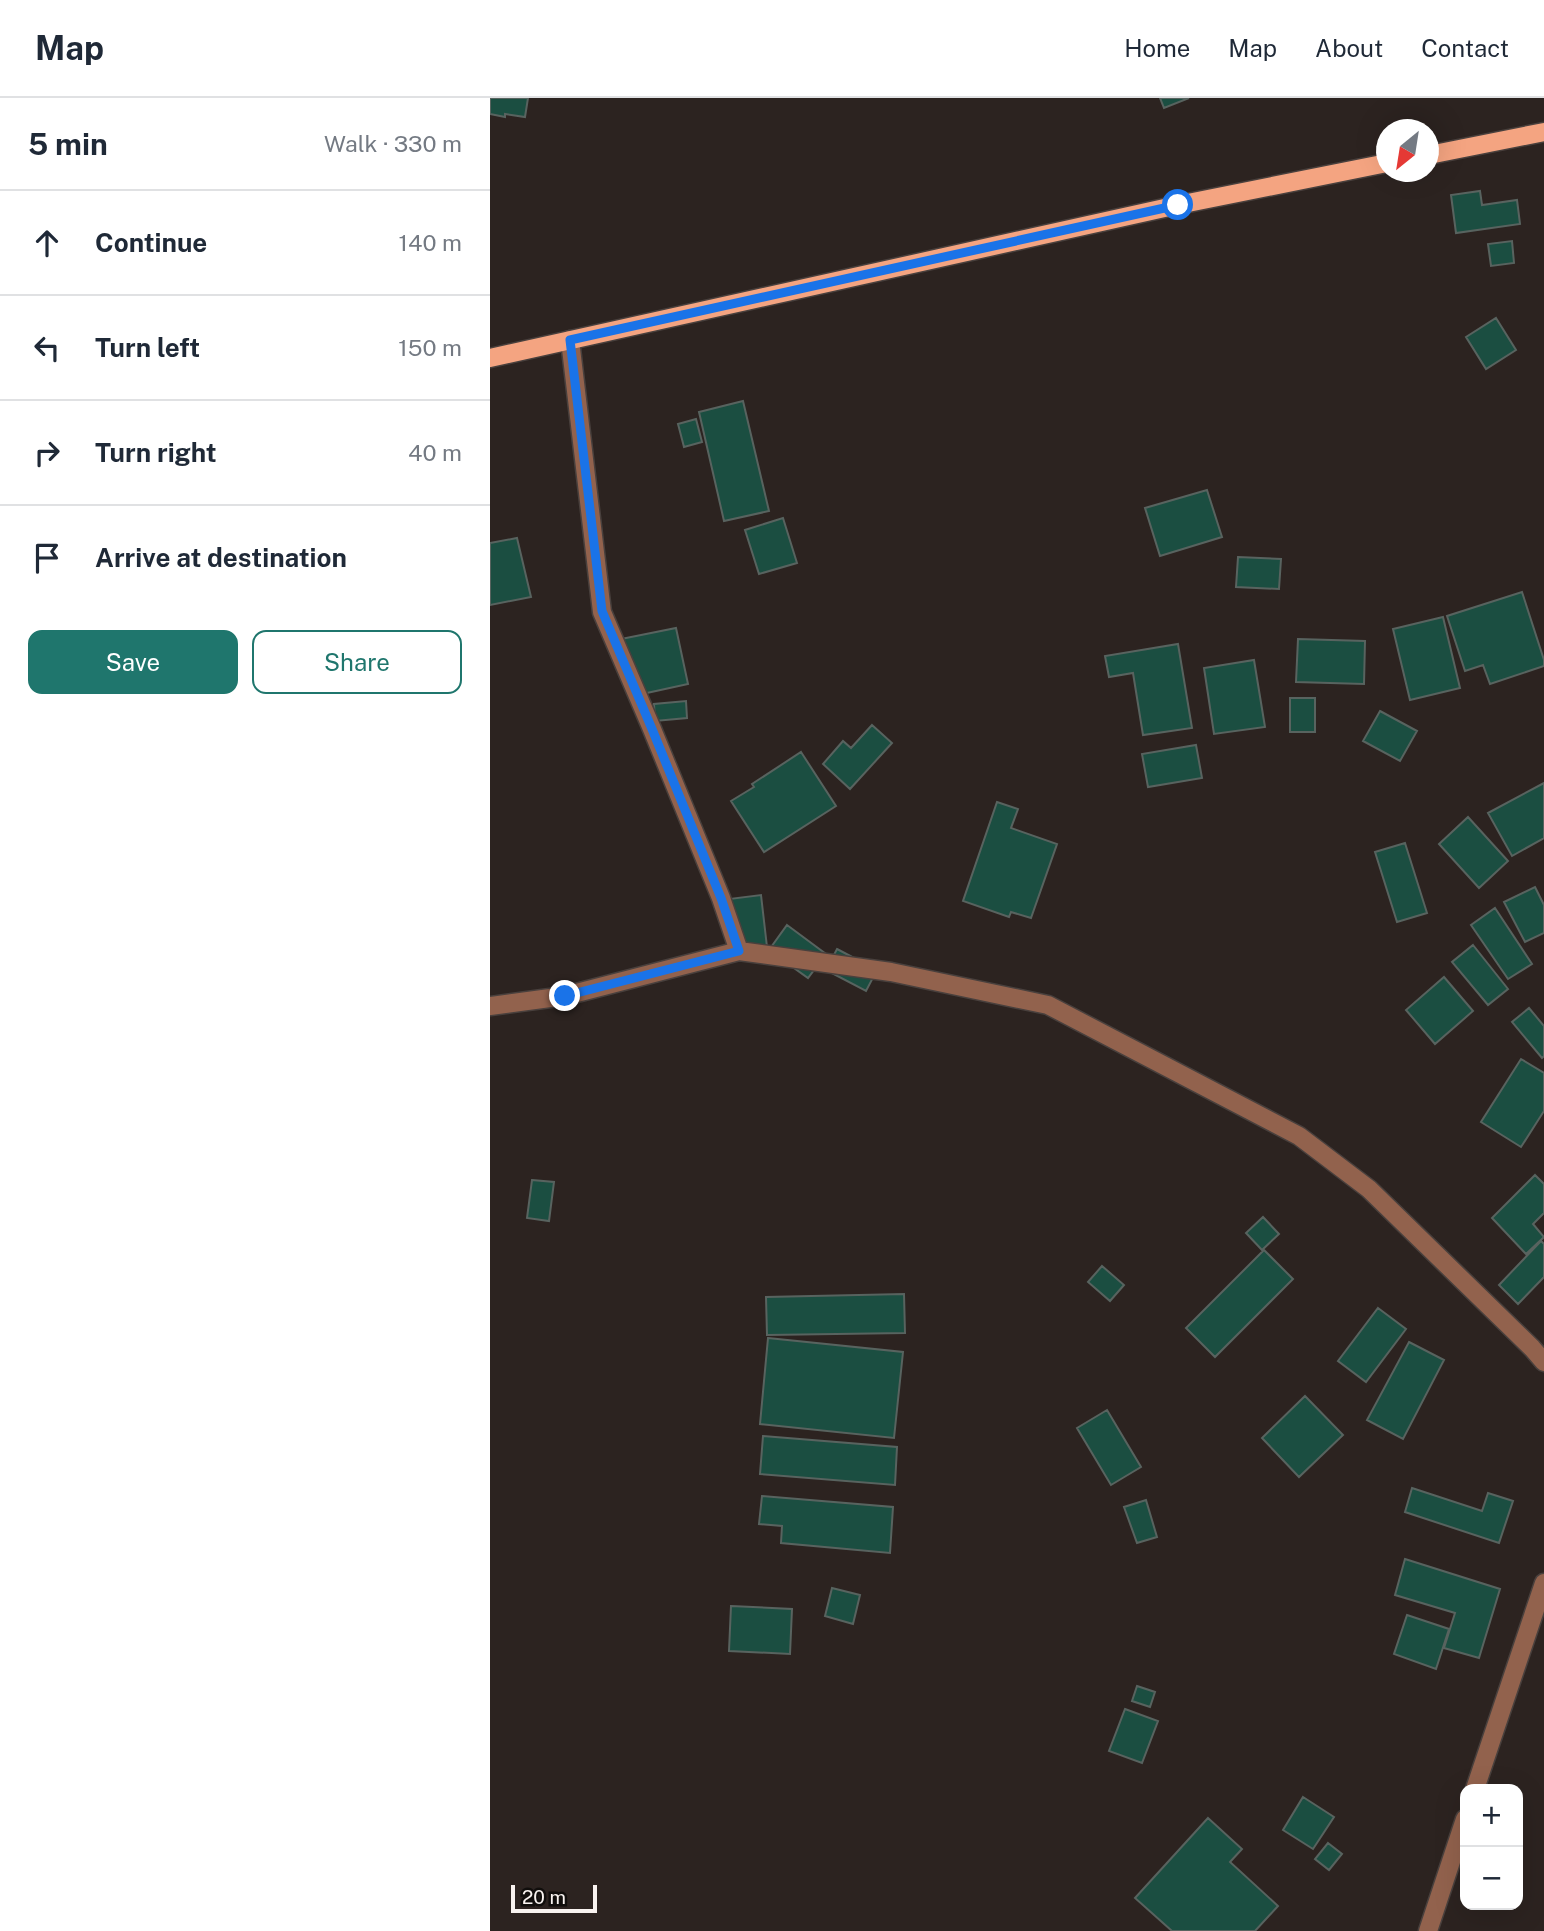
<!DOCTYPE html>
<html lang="en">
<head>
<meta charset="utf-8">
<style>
	:root { --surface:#fff; --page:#f2f2f3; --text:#1f2937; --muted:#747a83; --line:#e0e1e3; --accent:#1f766d }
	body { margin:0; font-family:"Public Sans",sans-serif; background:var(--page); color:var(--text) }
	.controls { position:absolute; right:21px; bottom:21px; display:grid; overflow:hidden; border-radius:14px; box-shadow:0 7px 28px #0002 }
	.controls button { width:63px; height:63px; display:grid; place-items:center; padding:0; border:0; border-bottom:2px solid var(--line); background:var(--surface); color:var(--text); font:35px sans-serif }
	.compass { position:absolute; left:886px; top:21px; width:63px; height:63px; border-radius:50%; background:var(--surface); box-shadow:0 7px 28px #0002; rotate:210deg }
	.scale { position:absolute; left:21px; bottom:18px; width:86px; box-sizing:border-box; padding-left:7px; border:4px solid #f9f3f0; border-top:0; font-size:19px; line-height:24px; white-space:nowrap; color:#f9f3f0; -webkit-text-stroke:5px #110e0c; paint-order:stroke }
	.stop { position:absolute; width:21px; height:21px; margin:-16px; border:5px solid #1a73e8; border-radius:50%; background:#fff }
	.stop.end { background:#1a73e8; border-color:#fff; box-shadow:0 2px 7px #0008 }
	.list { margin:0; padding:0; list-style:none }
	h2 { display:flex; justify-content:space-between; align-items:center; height:91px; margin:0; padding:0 28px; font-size:30px }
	h2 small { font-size:23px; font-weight:400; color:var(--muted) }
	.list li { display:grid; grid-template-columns:46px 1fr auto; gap:21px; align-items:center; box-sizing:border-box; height:105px; padding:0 28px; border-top:2px solid var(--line) }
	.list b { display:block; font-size:26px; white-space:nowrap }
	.list em { font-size:23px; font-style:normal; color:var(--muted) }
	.actions { display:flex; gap:14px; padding:21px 28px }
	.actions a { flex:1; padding:16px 0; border:2px solid var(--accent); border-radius:14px; text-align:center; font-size:24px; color:var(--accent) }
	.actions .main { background:var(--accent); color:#fff }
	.icon { flex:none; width:38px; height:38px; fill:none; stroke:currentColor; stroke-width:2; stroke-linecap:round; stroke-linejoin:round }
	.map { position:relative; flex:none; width:1054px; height:1833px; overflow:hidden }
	header { display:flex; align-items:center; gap:42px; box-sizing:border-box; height:98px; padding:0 35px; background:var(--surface); border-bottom:2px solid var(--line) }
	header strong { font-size:33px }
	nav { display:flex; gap:38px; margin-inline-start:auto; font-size:24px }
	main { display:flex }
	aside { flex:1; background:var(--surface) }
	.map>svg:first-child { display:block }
</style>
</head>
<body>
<header>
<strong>Map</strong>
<nav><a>Home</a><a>Map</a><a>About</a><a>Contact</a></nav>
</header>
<main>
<aside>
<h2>5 min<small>Walk · 330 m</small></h2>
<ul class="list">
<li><svg class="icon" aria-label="ahead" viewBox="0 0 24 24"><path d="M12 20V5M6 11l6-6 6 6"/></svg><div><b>Continue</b></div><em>140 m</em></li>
<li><svg class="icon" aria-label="left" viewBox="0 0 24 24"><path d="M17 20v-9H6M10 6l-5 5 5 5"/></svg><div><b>Turn left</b></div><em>150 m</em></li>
<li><svg class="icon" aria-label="right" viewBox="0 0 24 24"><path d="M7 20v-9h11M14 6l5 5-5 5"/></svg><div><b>Turn right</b></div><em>40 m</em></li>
<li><svg class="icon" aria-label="arrive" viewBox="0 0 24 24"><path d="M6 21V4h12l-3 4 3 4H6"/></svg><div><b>Arrive at destination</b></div></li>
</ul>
<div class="actions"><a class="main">Save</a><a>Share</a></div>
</aside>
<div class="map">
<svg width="1054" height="1833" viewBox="0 0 1054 1833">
	<rect width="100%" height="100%" fill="#2c2320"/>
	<!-- building -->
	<path fill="#1b4e41" stroke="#58635f" stroke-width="2" d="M0,0h38l-3,19 -20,-3v3l-15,-3z
		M670,0h29l-25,10z
		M990,93l2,14 35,-5 3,24 -64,9 -5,-38z
		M1022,143l2,22 -23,3 -3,-22z
		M1006,220l20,32 -30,19 -20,-32z
		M253,303l26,110 -45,10 -25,-109z
		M206,321l6,23 -18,5 -6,-23z
		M717,392l15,47 -62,19 -15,-48z
		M293,420l14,45 -38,11 -14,-44z
		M27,440l14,59 -41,8v-62z
		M748,459l43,2 -2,30 -43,-2z
		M1032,494l22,68v6l-54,18 -7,-19 -18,6 -18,-55z
		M953,519l17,71 -50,12 -17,-71z
		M186,530l12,56 -55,12 -12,-57z
		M808,541l67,2 -1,43 -68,-2z
		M688,546l14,84 -49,7 -10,-62 -24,4 -4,-21z
		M764,562l11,67 -51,7 -10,-66z
		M800,600h25v34h-25z
		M196,603l1,17 -32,3 -1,-17z
		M890,613l37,20 -17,30 -37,-20z
		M382,627l20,18 -42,46 -27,-25 20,-23 8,7z
		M706,647l6,33 -54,9 -6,-33z
		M311,654l35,54 -72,46 -33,-51 23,-14 -2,-3z
		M1054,685v55l-32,18 -24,-43z
		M507,704l21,7 -7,19 46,16 -26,74 -20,-6 -2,5 -46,-16z
		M978,719l40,44 -29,27 -40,-44z
		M915,745l22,70 -30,9 -22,-70z
		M1045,789l9,18v28l-19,9 -21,-40z
		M271,797l6,52 -33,3 -5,-51z
		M1005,810l37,56 -24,15 -37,-54z
		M297,827l39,29 -18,24 -39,-28z
		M983,847l35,44 -20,16 -36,-43z
		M347,851l40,21 -11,21 -40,-21z
		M954,879l29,34 -38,33 -29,-34z
		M1039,910l15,18v30l-2,2 -30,-36z
		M1031,961l23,14v38l-23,36 -40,-25z
		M1045,1077l9,9v29l-11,11 11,13 -18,17 -34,-36z
		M42,1082l22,2 -5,39 -22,-3z
		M773,1119l16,17 -17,16 -16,-17z
		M1051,1143l3,3v33l-26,27 -19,-19z
		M774,1152l29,29 -78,78 -29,-29z
		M612,1168l22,19 -14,16 -22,-19z
		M414,1196l1,39 -138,2 -1,-38z
		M888,1210l28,21 -40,53 -28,-21z
		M278,1240l135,14 -9,86 -134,-14z
		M919,1244l35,18 -41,79 -36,-19z
		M815,1298l38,39 -44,42 -37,-39z
		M617,1312l34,57 -30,18 -34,-57z
		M273,1338l134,11 -2,38 -135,-11z
		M922,1390l70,23 6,-18 25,8 -14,42 -94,-31z
		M272,1398l131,11 -3,46 -109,-10 1,-17 -23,-2z
		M656,1402l11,37 -20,6 -13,-36z
		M915,1461l95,30 -21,69 -35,-10 11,-35 -60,-18z
		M342,1490l28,7 -7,29 -28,-8z
		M241,1508l61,3 -2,45 -61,-3z
		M917,1517l42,14 -13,40 -42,-15z
		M647,1588l18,6 -5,15 -18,-6z
		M635,1611l33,12 -16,42 -33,-12z
		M813,1699l31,20 -21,32 -30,-19z
		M718,1720l34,31 -12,13 48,44 -23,25h-83l-37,-33z
		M838,1745l14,11 -13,16 -14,-11z"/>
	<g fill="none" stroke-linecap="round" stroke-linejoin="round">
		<defs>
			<path id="minor" d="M80,242l32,272 50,117 69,169 18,53
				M0,908l75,-10 174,-45 152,21 157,33 251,131 70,53 163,159 12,14
				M985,1691l69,-206
				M938,1833l37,-112"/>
			<path id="major" d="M939,57l115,-23
				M0,260l688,-153 209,-42"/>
		</defs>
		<!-- minor casing -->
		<use href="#minor" stroke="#49403d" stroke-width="21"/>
		<!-- major casing -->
		<use href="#major" stroke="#49403d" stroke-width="21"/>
		<!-- minor -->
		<use href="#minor" stroke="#92624d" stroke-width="18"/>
		<!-- major -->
		<use href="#major" stroke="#f4a481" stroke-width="18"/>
	</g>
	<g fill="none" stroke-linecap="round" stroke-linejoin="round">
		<!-- route -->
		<path stroke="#1a73e8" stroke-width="9" d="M75,898l174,-45 -18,-53 -69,-169 -50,-118 -32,-271 608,-135"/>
	</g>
</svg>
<div class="controls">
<button>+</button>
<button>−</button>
</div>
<svg class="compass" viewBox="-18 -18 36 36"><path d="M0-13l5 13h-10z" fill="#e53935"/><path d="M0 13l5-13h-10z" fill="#747a83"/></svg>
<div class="scale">20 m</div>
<div class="stop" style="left:688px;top:107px"></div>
<div class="stop end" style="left:75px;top:898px"></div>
</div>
</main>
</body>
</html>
